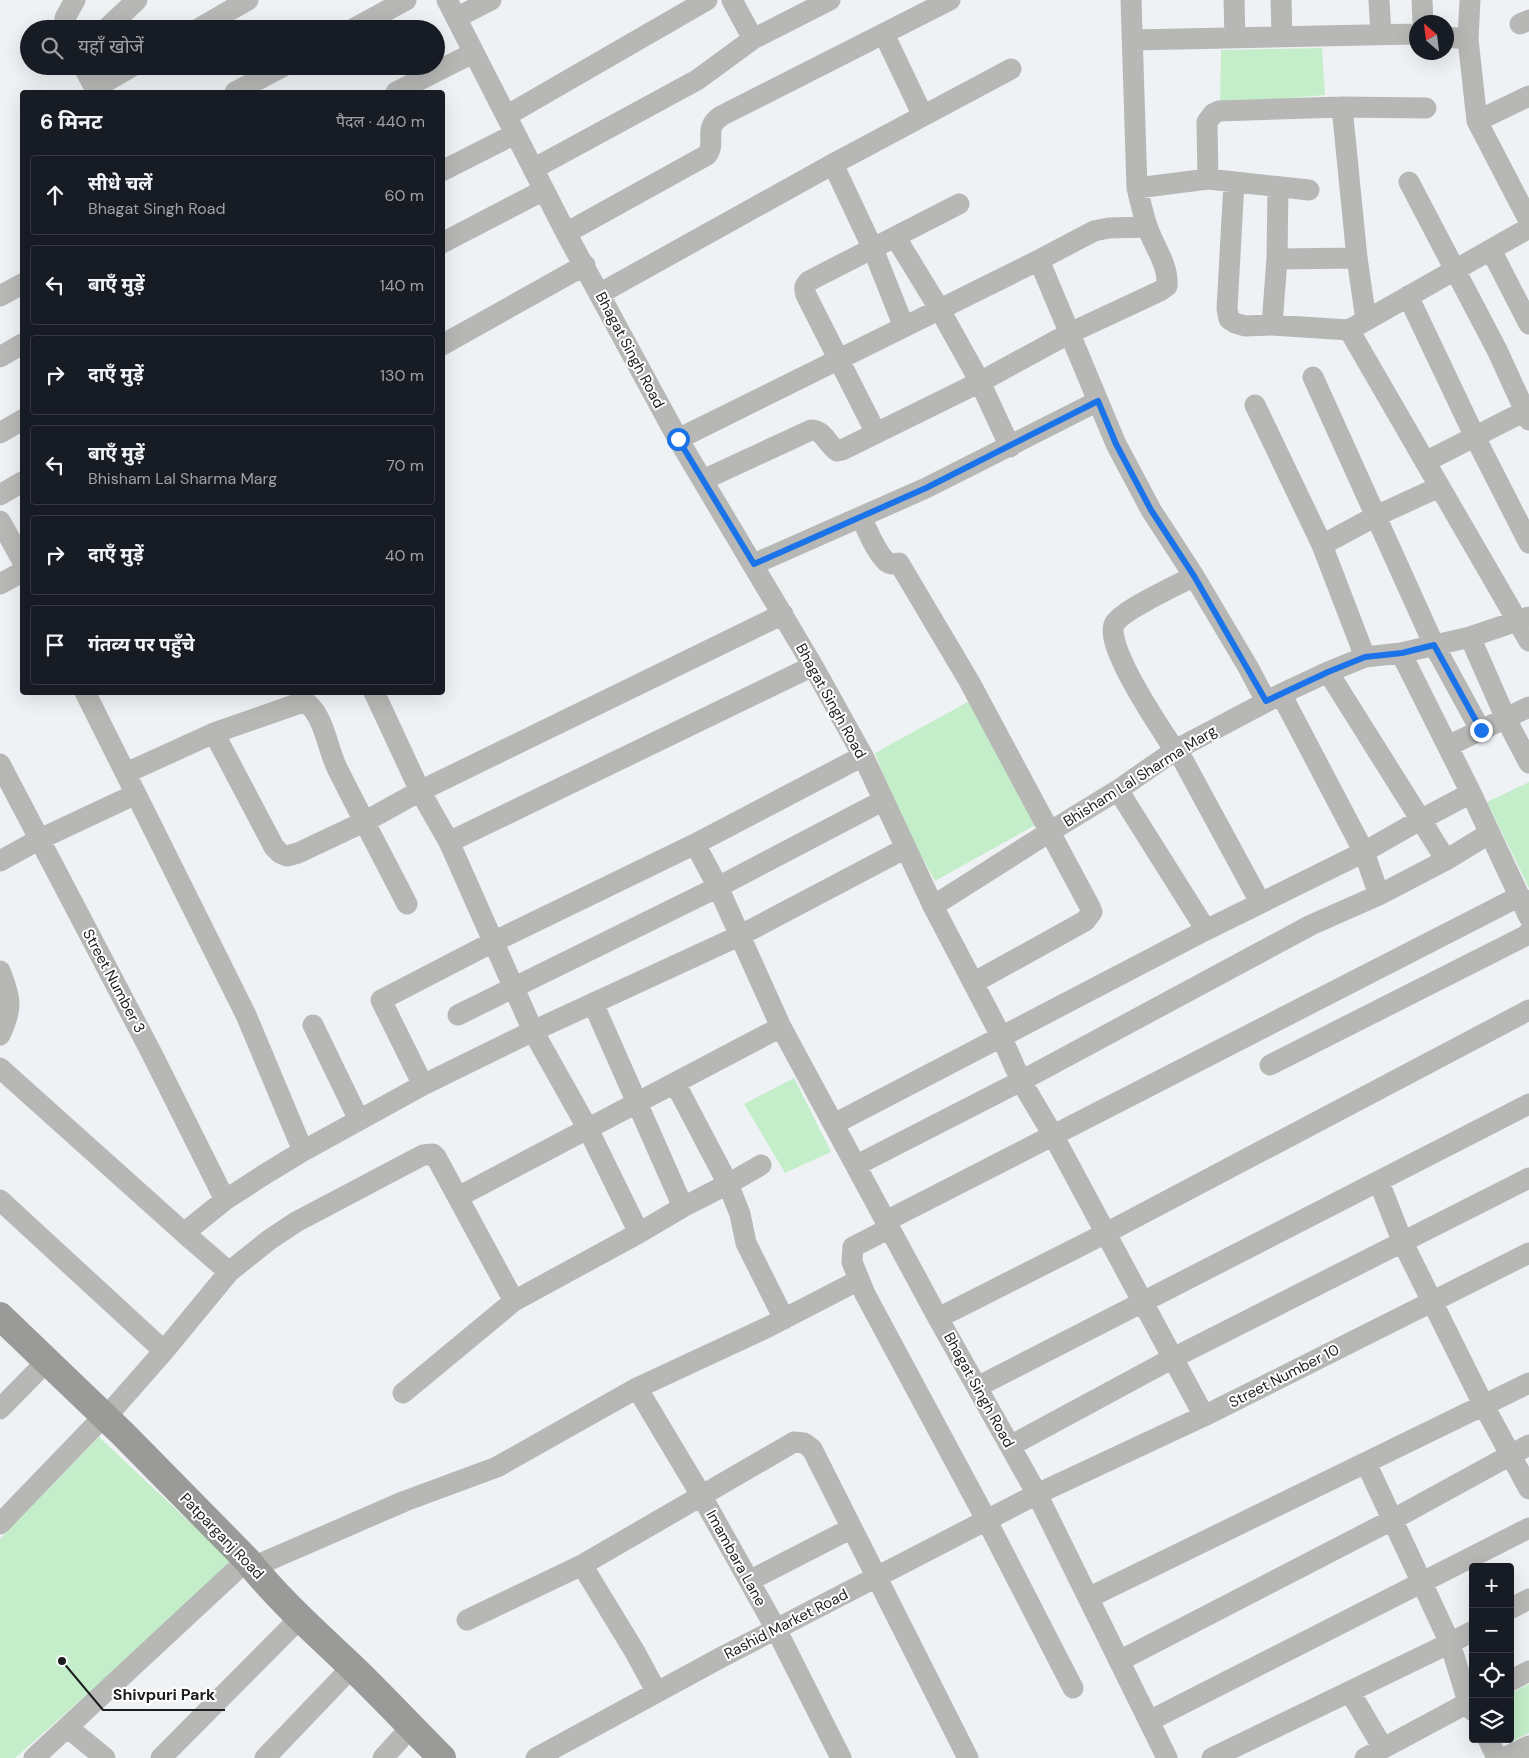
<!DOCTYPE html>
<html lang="hi">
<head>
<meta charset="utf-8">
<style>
	:root { --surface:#171b24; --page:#20242c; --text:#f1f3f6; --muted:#9ea1a6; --line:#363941 }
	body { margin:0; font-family:"DM Sans","Noto Sans Devanagari",sans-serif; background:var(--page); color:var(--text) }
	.controls { position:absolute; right:15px; bottom:15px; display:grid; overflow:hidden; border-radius:5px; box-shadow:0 5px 20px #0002 }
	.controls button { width:45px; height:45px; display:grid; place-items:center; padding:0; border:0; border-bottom:1px solid var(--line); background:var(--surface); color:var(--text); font:25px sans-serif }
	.compass { position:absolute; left:1409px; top:15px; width:45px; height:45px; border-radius:50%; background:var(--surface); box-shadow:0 5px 20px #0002; rotate:332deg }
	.stop { position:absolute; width:15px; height:15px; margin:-11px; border:4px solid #1a73e8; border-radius:50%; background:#fff }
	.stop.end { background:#1a73e8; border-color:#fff; box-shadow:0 1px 5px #0008 }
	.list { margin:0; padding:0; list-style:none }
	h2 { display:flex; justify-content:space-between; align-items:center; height:65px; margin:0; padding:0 20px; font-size:21px }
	h2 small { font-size:16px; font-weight:400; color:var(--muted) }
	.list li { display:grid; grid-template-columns:32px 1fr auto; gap:15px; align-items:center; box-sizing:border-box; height:80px; margin:0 10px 10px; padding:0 10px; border:1px solid var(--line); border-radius:5px }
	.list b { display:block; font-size:19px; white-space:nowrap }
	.list p { margin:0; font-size:16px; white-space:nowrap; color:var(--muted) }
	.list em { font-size:16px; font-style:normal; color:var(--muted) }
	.icon { flex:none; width:28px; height:28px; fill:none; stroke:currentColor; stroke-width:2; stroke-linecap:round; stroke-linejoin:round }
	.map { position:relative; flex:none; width:1529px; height:1758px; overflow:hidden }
	.search { position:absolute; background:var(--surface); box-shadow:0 5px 20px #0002; left:20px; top:20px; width:425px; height:55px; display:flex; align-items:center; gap:12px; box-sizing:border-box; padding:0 18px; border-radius:28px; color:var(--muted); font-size:19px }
	.panel { position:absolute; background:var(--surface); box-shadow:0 5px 20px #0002; left:20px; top:90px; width:425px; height:605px; border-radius:5px }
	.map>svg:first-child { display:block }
</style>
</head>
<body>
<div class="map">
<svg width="1529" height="1758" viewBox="0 0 1529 1758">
	<rect width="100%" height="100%" fill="#eff2f5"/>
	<!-- green -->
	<path fill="#c4eec9" d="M1322,48l3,47 -105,9 1,-54z
		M975,698l64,125 -104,58 -36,-65 -24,-63z
		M1529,782v106l-42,-86z
		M794,1078l37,74 -46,21 -41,-69z
		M99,1437l135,127 -219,194h-15v-219z
		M1529,1684v49l-18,9 -1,-48z"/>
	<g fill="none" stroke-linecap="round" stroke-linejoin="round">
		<!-- street -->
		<path stroke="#b7b7b5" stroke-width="21" d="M447,0l119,233 112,206 135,227 50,90 70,150 68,130 20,45 32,54 151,281
			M732,0l21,39
			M1131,0l6,188 71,-9 101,11
			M1234,0l1,38
			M1281,0l1,37
			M1379,0l2,35
			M1422,0l1,22
			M1470,0l-2,39 9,82
			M456,18l35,-18
			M1520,24l9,-4
			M64,29l1,-11 10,-18
			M106,29l31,-29
			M198,29l50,-29
			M353,29l53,-29
			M884,34l39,82
			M1446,37l22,2
			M1133,40l283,-6
			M83,66l14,26
			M95,88l38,-22
			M235,92l49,-26
			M396,92l77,-39
			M1529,96l-52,25 52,100
			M1342,107l15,151 9,62
			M506,116l201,-116
			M833,164l40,85 31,78
			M533,169l164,-89 56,-41 77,-39
			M442,171l73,-37
			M1208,179l-1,-57 6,-8 6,-3 123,-4 84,1
			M1234,182l-7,127 2,10 6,4 10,3 27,-1 77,5 180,-102
			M1409,182l88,168 32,70
			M566,233l141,-78c10,-14 -5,-26 14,-39l229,-116
			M896,238l44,72 40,72 30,65
			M442,243l102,-53
			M1491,250l38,74
			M1277,259l80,-1
			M1039,260l77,184 35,66 43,66 54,91 18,34
			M599,294l234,-130 178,-95
			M0,296l22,-12
			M1408,296l67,141 54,106
			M1272,325l5,-66 1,-72
			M1349,330l180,311
			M442,345l143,-80
			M0,357l22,-13
			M1313,377l121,268 47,86
			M1255,405l67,140 43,112
			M0,433l22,-13
			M876,433l-70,-138c-2,-6 -2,-9 3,-14l150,-77
			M678,439l361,-179 55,-29 15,-3 38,-1
			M1425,462l104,-53
			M703,480l108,-50c13,0 16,14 26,21l5,-1 138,-68 90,-49 90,-42 7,-5c2,-21 -14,-41 -20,-60 -4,-12 -7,-26 -10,-38
			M0,495l22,-13
			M861,517c6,12 15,36 26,45 4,3 8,2 12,1l70,118 121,226 2,5 -7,9 -112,62
			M0,521l22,39
			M1322,545l54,-29 63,-29
			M754,564l172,-76 172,-87
			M1194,576c-16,9 -70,33 -79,47 -13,19 44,103 57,123l5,3 83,153
			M0,584l22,-12
			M1470,637l36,82 23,44
			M1401,653l70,140 58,124
			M1328,672l118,188
			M85,692l161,323 57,136
			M374,692l46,99 29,51 84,189 55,98 51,104 -125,68
			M1281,694l83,158 15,43
			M214,733l60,114 6,6 7,3 11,-3 68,-32 54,-30 363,-177
			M1448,746l81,-39
			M0,764l151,288 74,148
			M126,773l88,-40 83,-29 10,-1c18,15 20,45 30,65 23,46 47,91 70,136
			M1118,790l88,140
			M449,842l364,-176
			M695,844l23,43 63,140 157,291 99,176 130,264
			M0,861l40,-22 96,-45
			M933,906l118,-75 67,-41 59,-41 104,-55 47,-22 37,-15 36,-4 69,-16 59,-20
			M0,971c11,27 13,37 0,64
			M593,1003l90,204 -44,26
			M458,1015l260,-128 166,-87
			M313,1025l46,95
			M1270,1065l257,-130 2,-3
			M0,1068l184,165
			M675,1083l53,101 -45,23
			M423,1085l-42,-85 112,-58 202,-98 168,-88
			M834,1124l372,-194 158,-78 56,-32 51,-27
			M761,1165l-33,19 12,30 6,29 38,76
			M857,1165l164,-84 290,-156 68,-30 67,-35 44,-27
			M1379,1182l24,61 81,163 45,83
			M458,1197l323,-170
			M0,1200l164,151
			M886,1221l634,-325
			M890,1228l-37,19 -1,15 13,32 122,227 86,167
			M229,1272l40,-32 27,-18 127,-67 10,-1 3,3 78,144 -111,92
			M938,1318l168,-85 423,-223
			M977,1387l552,-283
			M637,1388l64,107 75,134 65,129
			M0,1409l47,-48
			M1010,1446l163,-88 356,-180
			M1366,1463l84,180 18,59 5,9
			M0,1524l104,-108 9,-7 51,-58 65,-79 -45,-39 41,-33 37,-24 41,-25 120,-66 110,-54 208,-96 165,-87
			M582,1565l53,87 21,39
			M253,1567l152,-66 92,-34 140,-79 131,-61 91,-47
			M749,1581l103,-53
			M1088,1598l441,-215
			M1510,1609l19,-10
			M467,1620l115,-55 212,-123 10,1 8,6 156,309
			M1119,1661l273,-141 137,-75
			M1510,1681l19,-10
			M1350,1692l33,56
			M1149,1721l380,-193
			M67,1727l38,31
			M1488,1739l9,19
			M34,1758l213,-198
			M161,1758l139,-140
			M265,1758l87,-91
			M383,1758l28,-31
			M536,1758l184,-100 317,-164 167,-78 325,-163
			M1212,1758l238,-115 23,-12
			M1365,1758l108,-58
			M1504,1758l25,-12"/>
		<!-- secondary -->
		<path stroke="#9a9a98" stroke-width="28" d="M0,1316l123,118 124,126c31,39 68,72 104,106 31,30 61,62 91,92"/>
	</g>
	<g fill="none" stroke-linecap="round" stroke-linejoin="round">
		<!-- route -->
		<path stroke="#1a73e8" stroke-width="6" d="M678,439l76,125 172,-76 172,-87 18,43 35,66 43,66 72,125 62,-29 37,-15 37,-4 32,-8 47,85"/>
	</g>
	<g text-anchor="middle" stroke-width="4" stroke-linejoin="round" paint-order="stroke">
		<!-- street labels -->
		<g font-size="15" fill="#1c1d1e" stroke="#fff">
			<text transform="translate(630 350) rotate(62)" y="5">Bhagat Singh Road</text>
			<text transform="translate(831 701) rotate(61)" y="5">Bhagat Singh Road</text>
			<text transform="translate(1140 776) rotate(-32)" y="5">Bhisham Lal Sharma Marg</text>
			<text transform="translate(114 981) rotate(62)" y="5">Street Number 3</text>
			<text transform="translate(1284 1376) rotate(-27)" y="5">Street Number 10</text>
			<text transform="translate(979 1390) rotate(61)" y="5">Bhagat Singh Road</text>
			<text transform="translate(222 1536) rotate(46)" y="5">Patparganj Road</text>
			<text transform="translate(736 1558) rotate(61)" y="5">Imambara Lane</text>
			<text transform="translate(786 1624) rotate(-27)" y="5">Rashid Market Road</text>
		</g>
	</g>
	<!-- callouts -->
	<path fill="none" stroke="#1c1d1e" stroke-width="2" d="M62 1661L103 1710H225"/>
	<circle fill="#1c1d1e" stroke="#fff" stroke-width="2" cx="62" cy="1661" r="5"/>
	<g font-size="16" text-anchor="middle" font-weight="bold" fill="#1c1d1e" stroke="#fff" stroke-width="4" stroke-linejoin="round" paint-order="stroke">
		<text x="164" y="1700">Shivpuri Park</text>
	</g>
</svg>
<div class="controls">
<button>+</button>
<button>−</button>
<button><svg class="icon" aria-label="locate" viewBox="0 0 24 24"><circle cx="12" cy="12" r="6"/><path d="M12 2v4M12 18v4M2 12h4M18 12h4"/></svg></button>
<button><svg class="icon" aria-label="layers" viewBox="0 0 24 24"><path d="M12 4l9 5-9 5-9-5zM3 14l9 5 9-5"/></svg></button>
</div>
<svg class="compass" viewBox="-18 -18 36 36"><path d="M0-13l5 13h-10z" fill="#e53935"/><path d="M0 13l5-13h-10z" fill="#9ea1a6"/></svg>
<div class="stop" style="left:678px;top:439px"></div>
<div class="stop end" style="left:1481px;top:730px"></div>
<div class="search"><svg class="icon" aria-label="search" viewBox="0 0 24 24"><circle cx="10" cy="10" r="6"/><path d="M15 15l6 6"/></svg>यहाँ खोजें</div>
<section class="panel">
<h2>6 मिनट<small>पैदल · 440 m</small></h2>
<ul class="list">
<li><svg class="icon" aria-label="ahead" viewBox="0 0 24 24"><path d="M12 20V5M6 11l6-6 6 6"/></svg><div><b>सीधे चलें</b><p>Bhagat Singh Road</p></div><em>60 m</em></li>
<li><svg class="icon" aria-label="left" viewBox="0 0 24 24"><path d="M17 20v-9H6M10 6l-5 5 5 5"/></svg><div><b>बाएँ मुड़ें</b></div><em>140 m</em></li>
<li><svg class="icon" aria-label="right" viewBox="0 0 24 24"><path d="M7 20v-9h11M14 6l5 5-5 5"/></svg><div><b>दाएँ मुड़ें</b></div><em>130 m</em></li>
<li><svg class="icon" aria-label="left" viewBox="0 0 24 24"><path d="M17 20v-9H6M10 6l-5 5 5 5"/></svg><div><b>बाएँ मुड़ें</b><p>Bhisham Lal Sharma Marg</p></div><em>70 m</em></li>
<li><svg class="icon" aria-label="right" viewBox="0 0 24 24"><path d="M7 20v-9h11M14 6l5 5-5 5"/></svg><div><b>दाएँ मुड़ें</b></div><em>40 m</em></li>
<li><svg class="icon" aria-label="arrive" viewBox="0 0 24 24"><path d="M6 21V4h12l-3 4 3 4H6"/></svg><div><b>गंतव्य पर पहुँचे</b></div></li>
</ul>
</section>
</div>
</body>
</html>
